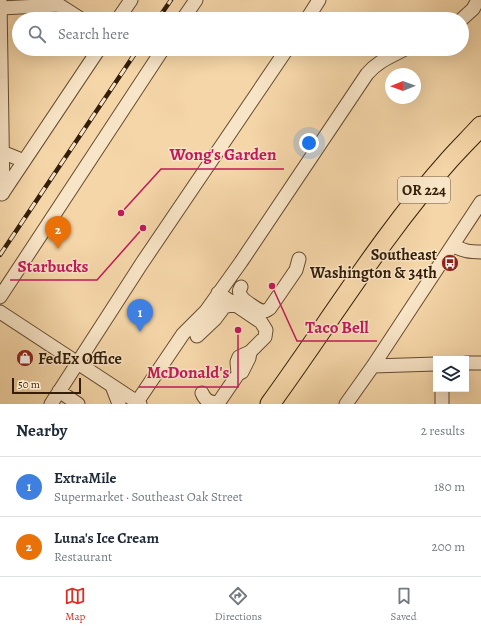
<!DOCTYPE html>
<html lang="en">
<head>
<meta charset="utf-8">
<style>
	:root { --surface:#fff; --page:#f6f6f7; --text:#1f2937; --muted:#747a83; --line:#e0e1e3; --accent:#d93025 }
	body { margin:0; font-family:Alegreya,serif; background:var(--page); color:var(--text) }
	.controls { position:absolute; right:12px; bottom:12px; display:grid; overflow:hidden; border-radius:0px; box-shadow:0 4px 16px #0002 }
	.controls button { width:36px; height:36px; display:grid; place-items:center; padding:0; border:0; border-bottom:1px solid var(--line); background:var(--surface); color:var(--text); font:20px sans-serif }
	.compass { position:absolute; left:385px; top:68px; width:36px; height:36px; border-radius:50%; background:var(--surface); box-shadow:0 4px 16px #0002; rotate:269deg }
	.scale { position:absolute; left:12px; bottom:10px; width:69px; box-sizing:border-box; padding-left:4px; border:2px solid #341e09; border-top:0; font-size:11px; line-height:14px; white-space:nowrap; color:#341e09; -webkit-text-stroke:3px #f8e4c6; paint-order:stroke }
	.you { position:absolute; left:309px; top:143px; width:14px; height:14px; margin:-10px; border:3px solid #fff; border-radius:50%; background:#1a73e8; box-shadow:0 0 0 6px #1a73e833 }
	.badge { display:grid; place-items:center; width:26px; height:26px; border-radius:50%; background:var(--accent); color:#fff; font-size:13px; font-weight:700 }
	.pin { position:absolute; translate:-50% -33px; filter:drop-shadow(0 1px 2px #0008) }
	.pin::after { content:''; position:absolute; top:21px; width:14px; height:12px; background:inherit; clip-path:polygon(0 0,100% 0,50% 100%) }
	.list { margin:0; padding:0; list-style:none }
	h2 { display:flex; justify-content:space-between; align-items:center; height:52px; margin:0; padding:0 16px; font-size:17px }
	h2 small { font-size:13px; font-weight:400; color:var(--muted) }
	.list li { display:grid; grid-template-columns:26px 1fr auto; gap:12px; align-items:center; box-sizing:border-box; height:60px; padding:0 16px; border-top:1px solid var(--line) }
	.list b { display:block; font-size:15px; white-space:nowrap }
	.list p { margin:0; font-size:13px; white-space:nowrap; color:var(--muted) }
	.list em { font-size:13px; font-style:normal; color:var(--muted) }
	.icon { flex:none; width:22px; height:22px; fill:none; stroke:currentColor; stroke-width:2; stroke-linecap:round; stroke-linejoin:round }
	.map { position:relative; flex:none; width:481px; height:404px; overflow:hidden }
	.search { position:absolute; background:var(--surface); box-shadow:0 4px 16px #0002; left:12px; right:12px; top:12px; height:44px; display:flex; align-items:center; gap:10px; box-sizing:border-box; padding:0 14px; border-radius:22px; color:var(--muted); font-size:15px }
	.sheet { height:172px; background:var(--surface) }
	nav { display:flex; justify-content:space-around; align-items:center; box-sizing:border-box; height:56px; border-top:1px solid var(--line); background:var(--surface); font-size:11px; color:var(--muted) }
	nav a { display:grid; justify-items:center; gap:2px }
	nav .on { color:var(--accent) }
	.map>svg:first-child { display:block }
</style>
</head>
<body>
<div class="map">
<svg width="481" height="404" viewBox="0 0 481 404">
	<rect width="100%" height="100%" fill="#f5d6a8"/>
	<filter id="stains"><feTurbulence type="fractalNoise" baseFrequency=".005" numOctaves="4"/><feColorMatrix values="0 0 0 0 .2 0 0 0 0 .09 0 0 0 0 .02 0 0 0 .5 -.17"/></filter>
	<radialGradient id="worn" r=".72"><stop offset=".6" stop-color="#630" stop-opacity="0"/><stop offset="1" stop-color="#630" stop-opacity=".3"/></radialGradient>
	<g fill="none" stroke-linecap="round" stroke-linejoin="round">
		<defs>
			<path id="minor" d="M0,0l3,193
				M1,8l58,-3 22,14
				M118,19l13,-19
				M183,19l13,-19
				M307,19l12,-19
				M462,19l11,-10 5,-9
				M2,152l22,9
				M2,194l97,-145
				M453,245c9,6 17,7 28,7
				M241,287c-2,3 -2,6 0,9 2,4 18,15 22,15 4,0 4,-1 7,-3l26,-38 3,-11
				M0,297l163,-248
				M0,312l140,92
				M197,336l18,-17 9,-12 10,-3
				M466,363h15
				M373,366l63,-2
				M238,374l-1,-12 2,-5 11,-5
				M112,386l7,18
				M442,389v15
				M59,391l19,13
				M202,393c3,8 9,11 17,9l19,-28 4,-2 7,-14 1,-6 15,-15 1,-7 -5,-8 -43,-29
				M137,402l46,-68 23,-23 35,-49 126,-188c11,-13 23,-17 38,-25
				M51,404l91,-141 145,-214
				M346,404l27,-38 108,-164"/>
			<path id="highway" d="M270,404c59,-81 112,-169 180,-245 10,-11 21,-22 31,-33"/>
		</defs>
		<!-- minor casing -->
		<use href="#minor" stroke="#644c31" stroke-width="15"/>
		<!-- highway casing -->
		<use href="#highway" stroke="#341e09" stroke-width="21"/>
		<!-- minor -->
		<use href="#minor" stroke="#f8e4c6" stroke-width="13"/>
		<!-- highway -->
		<use href="#highway" stroke="#f5d6a8" stroke-width="19"/>
		<defs>
			<path id="rail" d="M158,19l13,-19
				M0,255l138,-206"/>
		</defs>
		<!-- rail casing -->
		<use href="#rail" stroke="#341e09" stroke-width="4.5"/>
		<!-- rail -->
		<use href="#rail" stroke="#f8e4c6" stroke-width="3" stroke-dasharray="9" stroke-linecap="butt"/>
	</g>
	<!-- icons -->
	<defs>
		<symbol id="bus-disc" viewBox="-11 -11 22 22"><circle r="9.5" fill="#8f2418" stroke="#f8e4c6"/><path d="M-5-6H5V4H4V6H2V4H-2V6H-4V4H-5ZM-3.5-4V0h7V-4ZM-3.5 1.2v1.5H-2V1.2ZM2 1.2v1.5H3.5V1.2Z" fill="#fff"/></symbol>
		<symbol id="shop-disc" viewBox="-11 -11 22 22"><circle r="9.5" fill="#8f2418" stroke="#f8e4c6"/><path d="M-5-2.5h2.3a2.7 3.5 0 0 1 5.4 0H5L5.5 6h-11ZM-1.5-2.5h3a1.5 2.3 0 0 0-3 0Z" fill="#fff"/></symbol>
	</defs>
	<g fill-rule="evenodd">
		<use href="#bus-disc" x="440" y="253" width="20" height="20"/>
		<use href="#shop-disc" x="15" y="348" width="20" height="20"/>
	</g>
	<g text-anchor="middle" stroke-width="3" stroke-linejoin="round" paint-order="stroke">
		<!-- shield labels -->
		<rect fill="#f8e4c6" stroke="#6f5942" stroke-width="1" x="398" y="177" width="52" height="26" rx="3"/>
		<g font-size="15" font-weight="bold" fill="#341e09">
			<text x="424" y="195">OR 224</text>
		</g>
		<!-- poi labels -->
		<g font-size="16" font-weight="bold" fill="#341e09" stroke="#f8e4c6" text-anchor="end">
			<text x="437" y="260">Southeast<tspan x="437" dy="18">Washington &amp; 34th</tspan></text>
			<text x="38" y="364" text-anchor="start">FedEx Office</text>
		</g>
	</g>
	<!-- callouts -->
	<path fill="none" stroke="#c2185b" stroke-width="1.5" d="M121 213L161 169H284M143 228L97 280H10M272 286L297 341H377M238 330L238 387H139"/>
	<g fill="#c2185b" stroke="#f8e4c6" stroke-width="1.5">
		<circle cx="121" cy="213" r="4"/>
		<circle cx="143" cy="228" r="4"/>
		<circle cx="272" cy="286" r="4"/>
		<circle cx="238" cy="330" r="4"/>
	</g>
	<g font-size="17" text-anchor="middle" font-weight="bold" fill="#c2185b" stroke="#f8e4c6" stroke-width="3" stroke-linejoin="round" paint-order="stroke">
		<text x="223" y="160">Wong's Garden</text>
		<text x="53" y="272">Starbucks</text>
		<text x="337" y="333">Taco Bell</text>
		<text x="188" y="378">McDonald's</text>
	</g>
	<rect width="100%" height="100%" filter="url(#stains)"/>
	<rect width="100%" height="100%" fill="url(#worn)"/>
</svg>
<div class="controls">
<button><svg class="icon" aria-label="layers" viewBox="0 0 24 24"><path d="M12 4l9 5-9 5-9-5zM3 14l9 5 9-5"/></svg></button>
</div>
<svg class="compass" viewBox="-18 -18 36 36"><path d="M0-13l5 13h-10z" fill="#e53935"/><path d="M0 13l5-13h-10z" fill="#747a83"/></svg>
<div class="scale">50 m</div>
<div class="you"></div>
<div class="pin badge" style="left:140px;top:332px;background:#3f7fe0">1</div>
<div class="pin badge" style="left:58px;top:249px;background:#e8710a">2</div>
<div class="search"><svg class="icon" aria-label="search" viewBox="0 0 24 24"><circle cx="10" cy="10" r="6"/><path d="M15 15l6 6"/></svg>Search here</div>
</div>
<section class="sheet">
<h2>Nearby<small>2 results</small></h2>
<ul class="list">
<li><span class="badge" style="background:#3f7fe0">1</span><div><b>ExtraMile</b><p>Supermarket · Southeast Oak Street</p></div><em>180 m</em></li>
<li><span class="badge" style="background:#e8710a">2</span><div><b>Luna's Ice Cream</b><p>Restaurant</p></div><em>200 m</em></li>
</ul>
</section>
<nav>
<a class="on"><svg class="icon" aria-label="map" viewBox="0 0 24 24"><path d="M3 6l6-2 6 2 6-2v14l-6 2-6-2-6 2zM9 4v14M15 6v14"/></svg>Map</a>
<a><svg class="icon" aria-label="directions" viewBox="0 0 24 24"><path d="M12 3l9 9-9 9-9-9zM9 14v-3h6M13 9l2 2-2 2"/></svg>Directions</a>
<a><svg class="icon" aria-label="saved" viewBox="0 0 24 24"><path d="M7 4h10v16l-5-4-5 4z"/></svg>Saved</a>
</nav>
</body>
</html>
